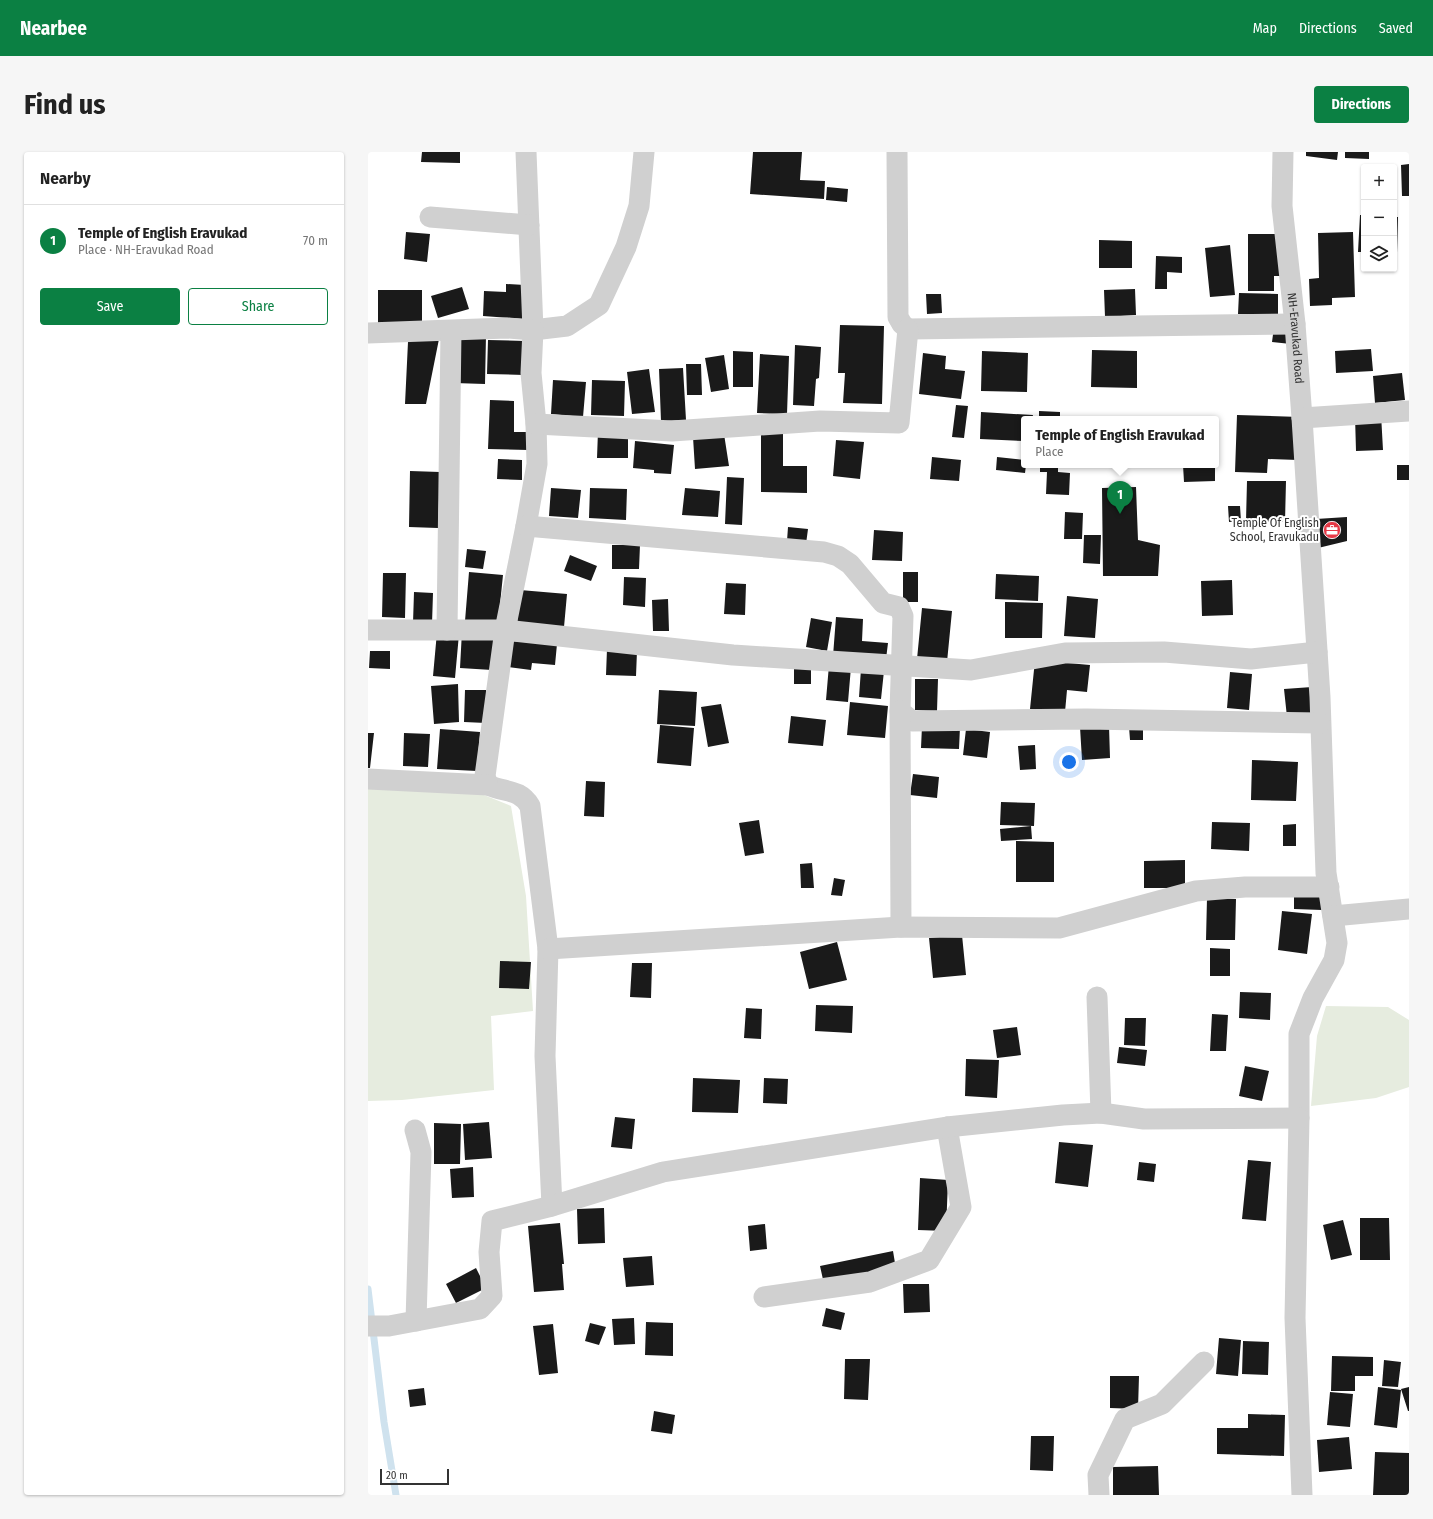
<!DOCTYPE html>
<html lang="en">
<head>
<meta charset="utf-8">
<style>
	:root { --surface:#fff; --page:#f6f6f6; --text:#222; --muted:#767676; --line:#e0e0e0; --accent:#0b8043 }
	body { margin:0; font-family:"Fira Sans Condensed",sans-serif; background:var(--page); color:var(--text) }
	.controls { position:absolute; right:12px; top:12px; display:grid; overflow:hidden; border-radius:4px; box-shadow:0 1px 3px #0004 }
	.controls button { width:36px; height:36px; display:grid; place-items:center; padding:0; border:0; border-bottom:1px solid var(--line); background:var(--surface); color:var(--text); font:20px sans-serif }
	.scale { position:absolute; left:12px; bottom:10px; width:69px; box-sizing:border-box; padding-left:4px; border:2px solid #333; border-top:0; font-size:11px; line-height:14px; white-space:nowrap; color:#333; -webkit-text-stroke:3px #fff; paint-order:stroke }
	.you { position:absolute; left:701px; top:610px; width:14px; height:14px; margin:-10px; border:3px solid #fff; border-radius:50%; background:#1a73e8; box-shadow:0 0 0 6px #1a73e833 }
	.badge { display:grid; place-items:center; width:26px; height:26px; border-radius:50%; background:var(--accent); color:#fff; font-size:13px; font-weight:700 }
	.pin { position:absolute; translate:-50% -33px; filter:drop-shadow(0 1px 2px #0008) }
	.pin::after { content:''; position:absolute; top:21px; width:14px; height:12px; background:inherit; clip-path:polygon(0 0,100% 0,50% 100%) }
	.popup { position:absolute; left:653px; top:264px; width:198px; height:52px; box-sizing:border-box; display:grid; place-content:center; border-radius:4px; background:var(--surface); filter:drop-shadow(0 1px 3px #0005); font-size:13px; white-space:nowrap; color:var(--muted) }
	.popup b { font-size:15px; color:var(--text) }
	.popup::after { content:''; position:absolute; left:50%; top:100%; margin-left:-8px; border:8px solid transparent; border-top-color:var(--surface) }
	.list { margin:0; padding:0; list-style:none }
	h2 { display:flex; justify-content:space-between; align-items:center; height:52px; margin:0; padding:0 16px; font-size:17px }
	h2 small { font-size:13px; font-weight:400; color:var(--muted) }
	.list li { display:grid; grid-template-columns:26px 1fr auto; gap:12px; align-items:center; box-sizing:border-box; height:72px; padding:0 16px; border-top:1px solid var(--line) }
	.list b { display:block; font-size:15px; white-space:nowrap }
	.list p { margin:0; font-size:13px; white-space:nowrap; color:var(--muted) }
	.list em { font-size:13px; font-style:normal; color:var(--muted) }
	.actions { display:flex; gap:8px; padding:12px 16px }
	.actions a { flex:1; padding:9px 0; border:1px solid var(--accent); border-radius:4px; text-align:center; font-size:14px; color:var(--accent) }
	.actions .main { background:var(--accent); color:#fff }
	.icon { flex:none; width:22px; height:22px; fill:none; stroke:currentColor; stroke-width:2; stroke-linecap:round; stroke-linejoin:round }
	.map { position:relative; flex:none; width:1041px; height:1343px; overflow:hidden; border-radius:4px }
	header { display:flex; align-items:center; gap:24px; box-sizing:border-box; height:56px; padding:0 20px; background:var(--accent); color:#fff }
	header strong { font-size:19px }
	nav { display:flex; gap:22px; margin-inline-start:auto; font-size:14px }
	.intro { display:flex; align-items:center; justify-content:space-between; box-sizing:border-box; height:96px; padding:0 24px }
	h1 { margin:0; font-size:28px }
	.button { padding:10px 18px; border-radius:4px; background:var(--accent); color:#fff; font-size:14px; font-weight:700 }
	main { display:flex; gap:24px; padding:0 24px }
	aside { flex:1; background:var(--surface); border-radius:4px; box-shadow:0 1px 3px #0004 }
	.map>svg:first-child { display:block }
</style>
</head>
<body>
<header>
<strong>Nearbee</strong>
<nav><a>Map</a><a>Directions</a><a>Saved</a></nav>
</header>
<div class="intro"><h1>Find us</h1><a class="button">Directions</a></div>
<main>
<aside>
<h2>Nearby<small></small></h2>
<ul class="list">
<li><span class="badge">1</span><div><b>Temple of English Eravukad</b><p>Place · NH-Eravukad Road</p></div><em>70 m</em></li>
</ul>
<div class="actions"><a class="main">Save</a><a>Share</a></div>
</aside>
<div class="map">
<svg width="1041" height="1343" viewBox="0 0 1041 1343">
	<rect width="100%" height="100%" fill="#fff"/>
	<!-- green -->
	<path fill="#e6ecdf" d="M0,632l111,9 32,13 15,90 7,115 -42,5 3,74 -92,10 -34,1z
		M958,854l62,1 21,13v67l-33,11 -65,8 6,-70z"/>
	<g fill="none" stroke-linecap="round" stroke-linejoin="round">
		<!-- stream -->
		<path stroke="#cfe2ee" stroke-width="7" d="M0,1137l16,133 12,73"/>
	</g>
	<!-- building -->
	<path fill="#1a1a1a" d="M54,0h38v11l-39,-1z
		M385,0h49l-2,28 25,1 -1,18 -74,-5z
		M938,0h32l-1,8 -31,-4z
		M977,0h24v7l-24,-1z
		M1041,12v32h-7l-1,-31z
		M459,35l21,2 -1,13 -21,-2z
		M992,63h4v37h-6z
		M1026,65h4l-1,36h-3z
		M38,80l24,2 -3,28 -23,-3z
		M985,80l2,65 -23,1v7l-22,1 -1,-27 10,-1 -1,-45z
		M880,82h34v42h-8v15h-26z
		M731,88l33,1v27h-33z
		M862,93l5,50 -25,2 -5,-49z
		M788,104l26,1v16l-15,-1v17h-12z
		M138,132l19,1 -1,34 -41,-3 1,-25 22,1z
		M94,135l7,22 -31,9 -7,-22z
		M767,137l1,26 -31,2 -1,-27z
		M10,138h44v34h-44z
		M871,141l39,1v21l-40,-1z
		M558,142h15l1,19 -15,1z
		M472,173l44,1 -2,78 -39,-1 2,-30h-7z
		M906,175l18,2 -1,15 -19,-2z
		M72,182l-14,70h-21l3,-62z
		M87,183h31l-1,49 -31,-1z
		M120,188l37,1 -1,34 -37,-1z
		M427,193l26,2 -2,31 -3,1 -2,27 -21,-1z
		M1003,197l2,22 -37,2 -1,-22z
		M724,198l45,1v37l-46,-1z
		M365,199l20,1v35h-20z
		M614,199l46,2 -1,39 -46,-1z
		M555,201l23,3 -1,13 20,2 -4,28 -42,-5z
		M392,202l29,2 -2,58 -30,-1z
		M356,203l5,34 -18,3 -6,-34z
		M318,212h15l1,31h-15z
		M315,216l3,52 -25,1 -2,-52z
		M281,217l6,43 -23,2 -5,-42z
		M1034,221l3,27 -30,3 -2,-27z
		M185,228l33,2 -3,35 -32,-3z
		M224,228l33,1 -1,35 -33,-1z
		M122,248l24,1v31h14v18l-40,-1z
		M588,253l12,1 -4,32 -12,-1z
		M671,259l21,1v7h-21z
		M613,260l52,3 -1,4h-8v22l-44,-2z
		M1013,262l2,36 -27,1 -1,-35z
		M869,263l63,2 -2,43 -30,-1 -1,14 -32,-1z
		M393,275h22v39h24v27l-46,-1z
		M230,279l30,1v26h-31z
		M356,282l5,32 -34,3 -2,-32z
		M468,288l28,2 -4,37 -27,-3z
		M267,289l39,4 -3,29 -17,-1v-3l-21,-2z
		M564,305l29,3 -2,21 -29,-2z
		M629,305l27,3v5h2l-1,8 -29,-3z
		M130,307l24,1v20l-25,-1z
		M672,313h18v7l12,1 -1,22 -23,-1 1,-22h-7z
		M815,313h32v16l-31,1z
		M1029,313h12v15h-12z
		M42,319l30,1 -2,56 -29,-1z
		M359,325l17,1 -2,47 -17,-1z
		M879,329h39l-1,41 -39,-1z
		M768,335l2,53 22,5 -2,31h-55l-1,-88z
		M183,336l30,2 -3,28 -29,-2z
		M222,336l37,1 -1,31 -37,-2z
		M317,336l35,3 -2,26 -36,-2z
		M860,354h12l1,15 -12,1z
		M697,360l18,1 -1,26h-18z
		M979,365v24l-29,7 -2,-29z
		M420,375l20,2 -2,15 -19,-3z
		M506,378l29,2 -1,29 -30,-1z
		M716,383h17l-1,29 -17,-1z
		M244,393h28l-1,24h-27z
		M99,397l19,2 -3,18 -18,-2z
		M202,403l27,11 -6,15 -27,-10z
		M101,420l34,3 -5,49 -33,-3z
		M535,420h15v30h-15z
		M15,421h23l-1,45 -23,-1z
		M628,422l43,2 -1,25 -43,-2z
		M256,425l22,1 -1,29 -22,-2z
		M864,428l1,35 -31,1 -1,-35z
		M358,431l20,1 -1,31 -21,-1z
		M152,438l47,4 -3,33 -47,-4z
		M46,440l19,1 -1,31 -19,-1z
		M699,444l31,3 -3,39 -31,-2z
		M300,447l1,32h-16l-1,-31z
		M637,450l38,1 -1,35h-37z
		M554,456l30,3 -5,51 -30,-3z
		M468,465l27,2 -1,22 26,2 -2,16 -53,-3z
		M443,466l21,4 -5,29 -21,-4z
		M94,479l32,2 -2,37 -32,-2z
		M69,480l22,2 -4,44 -22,-2z
		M143,489l46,3 -2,21 -23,-2 -1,7 -23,-3z
		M239,497l30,2 -1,25 -30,-1z
		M2,499h20v18l-21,-1z
		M667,508l55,5 -3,27 -20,-2 -2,22 -35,-3z
		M461,513l22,2 -3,35 -22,-2z
		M426,515h17v17h-17z
		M493,517l23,2 -3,28 -22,-2z
		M862,520l22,2 -3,36 -22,-2z
		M547,527h23l-1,32 -22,-1z
		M90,532l1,38 -25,2 -3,-38z
		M944,535l3,28 -28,2 -3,-28z
		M97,538h21v33l-22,-1z
		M291,538l38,2 -2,34 -38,-2z
		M482,550l38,4 -3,32 -38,-3z
		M353,552l8,39 -21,4 -7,-40z
		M423,564l35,4 -3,26 -35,-3z
		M292,573l34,3 -3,38 -34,-3z
		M554,574l38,1 -1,22 -38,-1z
		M741,574l1,32 -28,2 -2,-33z
		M761,575h14v13h-13z
		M72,577l40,3 -3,39 -40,-2z
		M598,577l24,3 -3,26 -24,-3z
		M0,581h6l-4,35h-2z
		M36,581l26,1 -2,33 -25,-1z
		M667,593l1,24 -16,1 -2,-24z
		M884,608l46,2 -2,39 -45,-1z
		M545,622l26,3 -2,21 -27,-3z
		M218,629l19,1 -1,35 -20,-1z
		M633,650l34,1 -1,23 -34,-1z
		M391,668l5,33 -19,3 -6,-33z
		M844,670l38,1 -1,28 -38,-2z
		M928,672v22h-13v-21z
		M663,674l1,13 -31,2 -1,-12z
		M648,689l38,1v40h-38z
		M817,708v28h-41v-27z
		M444,711l2,25h-13l-1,-24z
		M466,726l11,2 -3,16 -11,-1z
		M926,739l29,1 -1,18 -28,-1z
		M839,746l29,1 -1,41h-29z
		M914,759l30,3 -5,40 -29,-4z
		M594,783l4,40 -33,3 -4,-40z
		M469,790l10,38 -38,9 -9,-37z
		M842,796l20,1v27h-20z
		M132,809l31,1 -2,27 -30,-1z
		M264,811h20l-1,35 -21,-1z
		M872,840l31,1 -1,27 -31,-2z
		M448,853l37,1 -1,27 -37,-2z
		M378,856l16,1 -1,30 -17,-1z
		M844,862l16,1 -2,36h-16z
		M757,866h21l-1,28 -21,-1z
		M649,875l4,28 -24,3 -4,-28z
		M751,895l28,3 -2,16 -28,-3z
		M598,907l33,1 -2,38 -32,-2z
		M877,914l24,5 -7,30 -23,-5z
		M325,926l47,2 -2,33 -46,-1z
		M396,926l24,1 -1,25 -24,-1z
		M247,965l20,2 -3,30 -21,-2z
		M121,970l3,36 -27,2 -2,-36z
		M66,971l27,1 -1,40h-26z
		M691,990l34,3 -5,42 -33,-4z
		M880,1008l23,2 -5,59 -24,-2z
		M771,1010l17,2 -2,18 -17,-2z
		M105,1015l1,30 -22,1 -2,-29z
		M552,1026l28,2 -2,51 -28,-1z
		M236,1056l1,35 -27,1 -1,-35z
		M992,1066h29l1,42h-30z
		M975,1068l9,35 -21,5 -8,-35z
		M192,1071l4,41h-2l2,26 -30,2 -6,-66z
		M397,1072l2,25 -17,2 -2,-25z
		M525,1099l3,18 -72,15 -4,-18z
		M284,1104l2,29 -28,2 -3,-29z
		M108,1116l10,20 -30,15 -10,-19z
		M535,1132h26l1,28 -26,1z
		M458,1156l19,5 -4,17 -19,-4z
		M266,1166l1,26 -21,1 -2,-26z
		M278,1170l27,1v33l-28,-1z
		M222,1171l16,4 -7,18 -14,-4z
		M185,1172l5,49 -19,2 -6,-49z
		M851,1186l22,2 -3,36 -22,-2z
		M875,1189l26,1 -1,33 -26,-1z
		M964,1204l41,1v19h-18v15h-24z
		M477,1207h25l-2,41 -24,-1z
		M1016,1208l17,2 -3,25 -16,-1z
		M742,1224h29l-1,33 -28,-1z
		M1010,1235l23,3 -4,38 -23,-3z
		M1041,1235v24h-1l-7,-22z
		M56,1236l2,17 -16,2 -2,-17z
		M962,1240l23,2 -3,33 -23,-2z
		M286,1259l21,4 -3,19 -21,-3z
		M880,1262l37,1 -1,41 -67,-2v-26h31z
		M663,1284h23l-1,35 -23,-1z
		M981,1285l3,32 -33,3 -2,-32z
		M1007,1300l34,1v42h-36z
		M790,1314l1,29h-46v-28z"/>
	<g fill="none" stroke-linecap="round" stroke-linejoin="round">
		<!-- street -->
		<g stroke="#d0d0d0" stroke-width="21">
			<path d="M158,0l7,178 34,-4 32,-21 27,-58 13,-41 5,-54"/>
			<path d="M529,0l1,165 4,7 6,5 387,-5"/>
			<path id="s1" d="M915,0l-1,54 13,118 7,94 18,279 6,176 11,70 -3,17 -21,38 -14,36v84l-4,200 7,177"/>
			<path d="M62,65l99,8"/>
			<path d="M0,181l139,-5 26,2 -2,43 5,51 1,40 -11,62 -21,104 -20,146 3,9c17,8 31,3 42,21l18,143 -3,107 7,150"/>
			<path d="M934,266l107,-7"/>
			<path d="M168,272l136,7 148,-10 79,2 9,-94"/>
			<path d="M158,374l298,26 14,4 12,8 33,39 16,4 4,9 -3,95 12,10 174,-2 234,4"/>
			<path d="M0,478h137l228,25 238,15 94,-17 99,-1 87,7 66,-7"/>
			<path d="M79,478l4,-299"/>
			<path d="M532,559l1,216"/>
			<path d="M0,627l120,6"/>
			<path d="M965,764l76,-7"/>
			<path d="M180,797l353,-22 158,1 137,-37 49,-4h84"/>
			<path d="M729,845l4,116"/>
			<path d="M47,978l6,22 -5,169"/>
			<path d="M396,1145l106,-15 59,-22 32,-53 -14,-80"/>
			<path d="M0,1174h21l91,-17 12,-13 -3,-44 3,-31 60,-15 111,-34 284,-45 116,-12 38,-2 43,6 155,-1"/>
			<path d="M731,1343l-1,-20 27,-56 37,-15 42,-42"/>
		</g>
	</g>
	<!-- icons -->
	<defs>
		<symbol id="office-disc" viewBox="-11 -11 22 22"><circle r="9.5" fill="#e63946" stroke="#fff"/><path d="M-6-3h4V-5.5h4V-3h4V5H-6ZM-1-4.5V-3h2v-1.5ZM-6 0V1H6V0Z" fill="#fff"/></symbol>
	</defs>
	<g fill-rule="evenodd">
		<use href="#office-disc" x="954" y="368" width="20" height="20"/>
	</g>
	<g text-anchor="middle" stroke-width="4" stroke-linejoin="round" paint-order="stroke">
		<!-- street labels -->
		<g font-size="12" fill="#333" stroke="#fff">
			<text dy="4" stroke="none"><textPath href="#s1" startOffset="187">NH-Eravukad Road</textPath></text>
		</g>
		<!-- poi labels -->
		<g font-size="12" fill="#333" stroke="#fff" text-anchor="end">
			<text x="951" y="375">Temple Of English<tspan x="951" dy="14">School, Eravukadu</tspan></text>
		</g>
	</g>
</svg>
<div class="controls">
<button>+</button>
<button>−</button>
<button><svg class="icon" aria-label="layers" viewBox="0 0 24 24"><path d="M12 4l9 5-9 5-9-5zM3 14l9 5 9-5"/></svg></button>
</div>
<div class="scale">20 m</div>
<div class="you"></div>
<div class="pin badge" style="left:752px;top:362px">1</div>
<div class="popup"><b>Temple of English Eravukad</b>Place</div>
</div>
</main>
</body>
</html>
